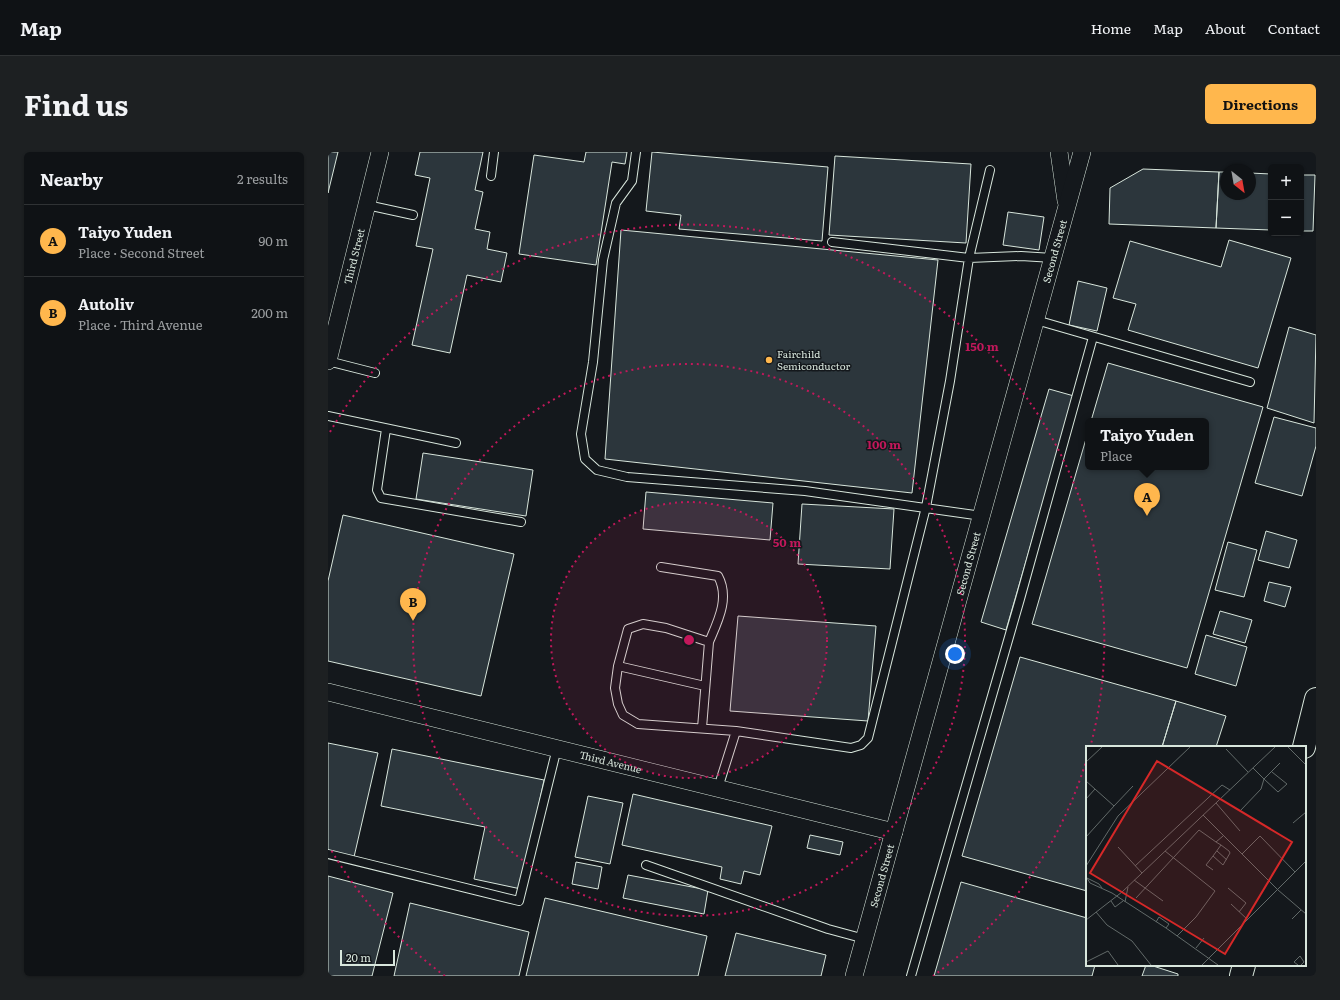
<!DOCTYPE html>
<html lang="en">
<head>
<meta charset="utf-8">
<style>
	:root { --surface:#0f1215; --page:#1d2022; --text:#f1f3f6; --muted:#9b9ea0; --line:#2f3234; --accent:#ffb74d }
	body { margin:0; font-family:Literata,serif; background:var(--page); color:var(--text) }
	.controls { position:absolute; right:12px; top:12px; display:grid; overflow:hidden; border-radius:6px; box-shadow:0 1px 3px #0004 }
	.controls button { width:36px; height:36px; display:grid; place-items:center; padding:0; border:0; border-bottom:1px solid var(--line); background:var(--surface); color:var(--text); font:20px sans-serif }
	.compass { position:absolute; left:892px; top:12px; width:36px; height:36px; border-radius:50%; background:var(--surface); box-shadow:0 1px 3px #0004; rotate:149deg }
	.scale { position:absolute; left:12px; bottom:10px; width:55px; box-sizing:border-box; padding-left:4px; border:2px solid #d8e6dc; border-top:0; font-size:11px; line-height:14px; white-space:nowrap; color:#d8e6dc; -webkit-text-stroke:3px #14181c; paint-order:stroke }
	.you { position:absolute; left:627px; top:502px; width:14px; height:14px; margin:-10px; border:3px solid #fff; border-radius:50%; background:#1a73e8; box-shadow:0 0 0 6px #1a73e833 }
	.badge { display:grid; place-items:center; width:26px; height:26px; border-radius:50%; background:var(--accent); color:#111; font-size:13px; font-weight:700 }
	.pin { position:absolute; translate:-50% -33px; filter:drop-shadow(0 1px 2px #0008) }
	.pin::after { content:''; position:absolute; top:21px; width:14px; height:12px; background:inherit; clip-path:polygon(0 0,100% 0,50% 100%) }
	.popup { position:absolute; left:757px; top:266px; width:124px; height:52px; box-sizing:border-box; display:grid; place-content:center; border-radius:6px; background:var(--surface); filter:drop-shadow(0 1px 3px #0005); font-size:13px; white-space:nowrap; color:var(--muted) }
	.popup b { font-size:15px; color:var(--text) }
	.popup::after { content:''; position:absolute; left:50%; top:100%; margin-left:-8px; border:8px solid transparent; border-top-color:var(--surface) }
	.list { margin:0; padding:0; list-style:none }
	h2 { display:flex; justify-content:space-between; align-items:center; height:52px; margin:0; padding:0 16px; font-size:17px }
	h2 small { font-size:13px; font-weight:400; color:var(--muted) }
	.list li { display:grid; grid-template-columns:26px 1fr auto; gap:12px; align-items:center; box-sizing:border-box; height:72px; padding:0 16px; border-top:1px solid var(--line) }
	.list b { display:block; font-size:15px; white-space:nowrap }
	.list p { margin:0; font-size:13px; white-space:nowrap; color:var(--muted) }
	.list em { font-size:13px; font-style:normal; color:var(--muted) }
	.map { position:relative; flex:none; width:988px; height:824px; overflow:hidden; border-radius:6px }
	header { display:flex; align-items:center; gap:24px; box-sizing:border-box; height:56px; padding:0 20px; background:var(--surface); border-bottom:1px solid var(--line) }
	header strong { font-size:19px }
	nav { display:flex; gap:22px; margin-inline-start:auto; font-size:14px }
	.intro { display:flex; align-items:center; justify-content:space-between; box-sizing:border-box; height:96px; padding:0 24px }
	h1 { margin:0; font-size:28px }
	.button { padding:10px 18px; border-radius:6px; background:var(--accent); color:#111; font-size:14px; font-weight:700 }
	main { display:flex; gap:24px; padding:0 24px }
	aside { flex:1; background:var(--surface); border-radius:6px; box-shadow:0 1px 3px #0004 }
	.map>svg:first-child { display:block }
</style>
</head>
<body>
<header>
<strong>Map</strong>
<nav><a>Home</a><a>Map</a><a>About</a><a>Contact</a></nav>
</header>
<div class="intro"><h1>Find us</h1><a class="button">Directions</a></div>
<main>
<aside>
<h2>Nearby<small>2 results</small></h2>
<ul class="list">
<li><span class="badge">A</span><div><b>Taiyo Yuden</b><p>Place · Second Street</p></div><em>90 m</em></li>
<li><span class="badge">B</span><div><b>Autoliv</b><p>Place · Third Avenue</p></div><em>200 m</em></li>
</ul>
</aside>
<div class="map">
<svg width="988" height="824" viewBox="0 0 988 824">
	<rect width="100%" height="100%" fill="#14181c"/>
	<!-- building -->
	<path fill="#2c363c" stroke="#d8e6dc" d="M0,0h10l-10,41z
		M92,0h63l-8,38 8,2 -8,37 15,3 -3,17 20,4 -6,29 -34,-7 -17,78 -38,-8 21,-96 -17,-3 14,-68 -15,-3z
		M258,0h41l-2,12 -13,-2 -16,103 -77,-11 15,-99 50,7z
		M324,0l176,15 -6,74 -143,-12 2,-14 -35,-4z
		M507,4l136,8 -5,79 -137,-8z
		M815,17l76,3 -3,56 -107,-4 1,-36z
		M891,20h7v22h24v-21l21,1v56l-55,-2z
		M973,23h14l-2,56h-12z
		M680,60l36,5 -5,33 -36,-5z
		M293,78l317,30 -26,233 -307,-34z
		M901,88l62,18 -33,110 -130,-38 8,-26 -23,-6 17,-57 91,26z
		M750,129l29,7 -10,43 -28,-6z
		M961,175l27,8 -2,88 -47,-15z
		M780,211l155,44 -76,261 -155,-44 56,-192v35h118v-46h-115z
		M721,237l25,7 -68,234 -25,-8z
		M946,265l42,11v18l-14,50 -47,-13z
		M95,301l110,17 -7,46 -110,-17z
		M318,340l127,11 -3,37 -127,-11z
		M474,352l92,5 -4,60 -92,-5z
		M15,363l171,39 -33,142 -153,-35v-80z
		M938,379l31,9 -8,28 -31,-8z
		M900,390l29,8 -13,47 -29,-7z
		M941,430l22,5 -6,20 -21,-6z
		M892,459l32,9 -7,23 -32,-9z
		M410,464l138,10 -8,95 -138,-10z
		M878,483l41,12 -11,39 -41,-12z
		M692,505l156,44 -14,46h-75v144l-125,-35z
		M848,549l50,15 -10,31h-54z
		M0,591l50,10 -24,104 -26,-6z
		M64,597l152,31 -23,109 -47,-10 11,-52 -104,-21z
		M305,642l139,32 -12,49 -16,-4 -3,13 -21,-5 2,-12 -100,-22z
		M260,644l35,7 -13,61 -35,-7z
		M482,683l33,7 -3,13 -33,-7z
		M248,710l26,5 -4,22 -26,-5z
		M300,723l80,15 -4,24 -81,-16z
		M0,724l65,17 -21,83h-44z
		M633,730l126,36v47h8l-3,11h-158z
		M217,746l162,38 -9,40h-172z
		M82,751l119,29 -10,44h-125z
		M408,781l90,22 -5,21h-96z
		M818,813h4l28,9v2h-36z"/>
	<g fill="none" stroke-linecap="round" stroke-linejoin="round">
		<defs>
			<path id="service" d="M308,0l-4,29 -16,22 -13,57 -10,102 -12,72 4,25 12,11 30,7 178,14 177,25
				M163,24l3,-24
				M39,53l46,10
				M504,90l137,16 52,-2 32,2
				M708,168l214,62
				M0,209l47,12
				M0,264l128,27
				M58,277l-9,61 4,8 140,24
				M333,415l57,9c12,22 0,45 -9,66
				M290,514l87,20
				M374,576l7,-86 -43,-14 -23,-4 -15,5 -10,37 -3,22 3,16 5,11 15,9 98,7
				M390,636l18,-57 115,17 10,-3 7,-7 58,-231 24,-126 19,-123 21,-88
				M0,702l191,47 38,-153
				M318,713l182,64 37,10
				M583,824l109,-377 73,-262"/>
			<g id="minor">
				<path d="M731,0l7,49"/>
				<path id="s1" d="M0,209l52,-209"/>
				<path id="s2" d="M0,540l566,140"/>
				<path id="s3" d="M526,824l228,-824"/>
			</g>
			<path id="primary" d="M976,595l12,-48
				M913,824l3,-11"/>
		</defs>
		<!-- service casing -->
		<use href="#service" stroke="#d8e6dc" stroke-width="10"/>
		<!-- minor casing -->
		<use href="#minor" stroke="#d8e6dc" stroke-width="18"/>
		<!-- primary casing -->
		<use href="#primary" stroke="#d8e6dc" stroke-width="24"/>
		<!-- service -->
		<use href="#service" stroke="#14181c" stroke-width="8"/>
		<!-- minor -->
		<use href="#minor" stroke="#14181c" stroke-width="17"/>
		<!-- primary -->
		<use href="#primary" stroke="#14181c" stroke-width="22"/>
	</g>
	<!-- distance rings -->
	<circle cx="361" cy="488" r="138" fill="#c2185b" fill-opacity=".12"/>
	<g fill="none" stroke="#c2185b" stroke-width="2" stroke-dasharray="2 4">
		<circle cx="361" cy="488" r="138"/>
		<circle cx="361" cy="488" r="276"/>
		<path d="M759 606A415 415 0 0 1 605 824M117 824A415 415 0 0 1 2 696M2 280A415 415 0 0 1 763 592"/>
	</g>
	<!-- markers -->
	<circle fill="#ffb74d" stroke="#14181c" stroke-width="1.5" cx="441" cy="208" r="4"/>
	<g text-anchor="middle" stroke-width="3" stroke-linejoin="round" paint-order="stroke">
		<!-- street labels -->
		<g font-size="10" fill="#d8e6dc" stroke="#14181c">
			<text dy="4" stroke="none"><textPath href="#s3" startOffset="752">Second Street</textPath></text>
			<text dy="4" stroke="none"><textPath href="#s1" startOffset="108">Third Street</textPath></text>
			<text dy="4" stroke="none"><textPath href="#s3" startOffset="428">Second Street</textPath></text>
			<text dy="4" stroke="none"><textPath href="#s2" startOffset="291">Third Avenue</textPath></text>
			<text dy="4" stroke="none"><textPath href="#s3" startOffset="104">Second Street</textPath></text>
		</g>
		<!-- poi labels -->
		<g font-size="10" fill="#d8e6dc" stroke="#14181c" text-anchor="start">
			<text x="449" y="206">Fairchild<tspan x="449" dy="12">Semiconductor</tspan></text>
		</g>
	</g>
	<!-- overview -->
	<g transform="translate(758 594)">
		<rect width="220" height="220" fill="#14181c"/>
		<path fill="none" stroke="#626a69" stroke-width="1" d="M202,1l18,18M140,3l22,23M0,16l16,-15M167,22l11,11 16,-16M0,35l28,25 -28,31M0,53l9,-10M130,57l24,28M28,60l19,-20M154,65l21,-22 3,-10 14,13 9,-8 -15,-12M117,69l75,75 28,24M207,77l13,-11M130,96l5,3 8,6 1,2 -7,12 -10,-9 8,-11M32,101l24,26M79,105l50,40 -19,26 -19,19M131,105l10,9M156,108l18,-18 35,36M127,110l-7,9 7,5M0,120l32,-50 72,-69M49,120l87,-81 8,5M1,132l3,5 22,10 54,35 52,37M1,132l12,6 3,4M48,134l29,21M142,142l18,15 -7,9M50,152l63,-68 17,12 7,-6M25,155l4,6 8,-6M39,156l3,-15M145,158l17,16M10,166l11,13 25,16 19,24M206,173l9,-9M0,174l36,-28 153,-145M70,176l3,-5 10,7 -3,4M110,202l8,-10M0,216l22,-11 10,14M116,219l104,-104M212,219l-4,-3 6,-6 4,6 -3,3"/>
		<path fill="#d62828" fill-opacity="0.15" stroke="#d62828" stroke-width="2" d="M71,15l135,81 -67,112 -135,-81z"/>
		<rect width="220" height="220" fill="none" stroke="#d8e6dc" stroke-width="2"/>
	</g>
	<circle cx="361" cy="488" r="6" fill="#c2185b" stroke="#14181c" stroke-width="2"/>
	<g font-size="12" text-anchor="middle" font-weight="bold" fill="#c2185b" stroke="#14181c" stroke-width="3" stroke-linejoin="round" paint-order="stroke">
		<text x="654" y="199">150 m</text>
		<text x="556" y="297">100 m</text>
		<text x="459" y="395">50 m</text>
	</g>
</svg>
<div class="controls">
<button>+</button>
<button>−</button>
</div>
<svg class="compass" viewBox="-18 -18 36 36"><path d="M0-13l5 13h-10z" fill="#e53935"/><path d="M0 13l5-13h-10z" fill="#9b9ea0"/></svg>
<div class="scale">20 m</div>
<div class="you"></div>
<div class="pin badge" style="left:819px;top:364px">A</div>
<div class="popup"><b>Taiyo Yuden</b>Place</div>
<div class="pin badge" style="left:85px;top:469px">B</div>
</div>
</main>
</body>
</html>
